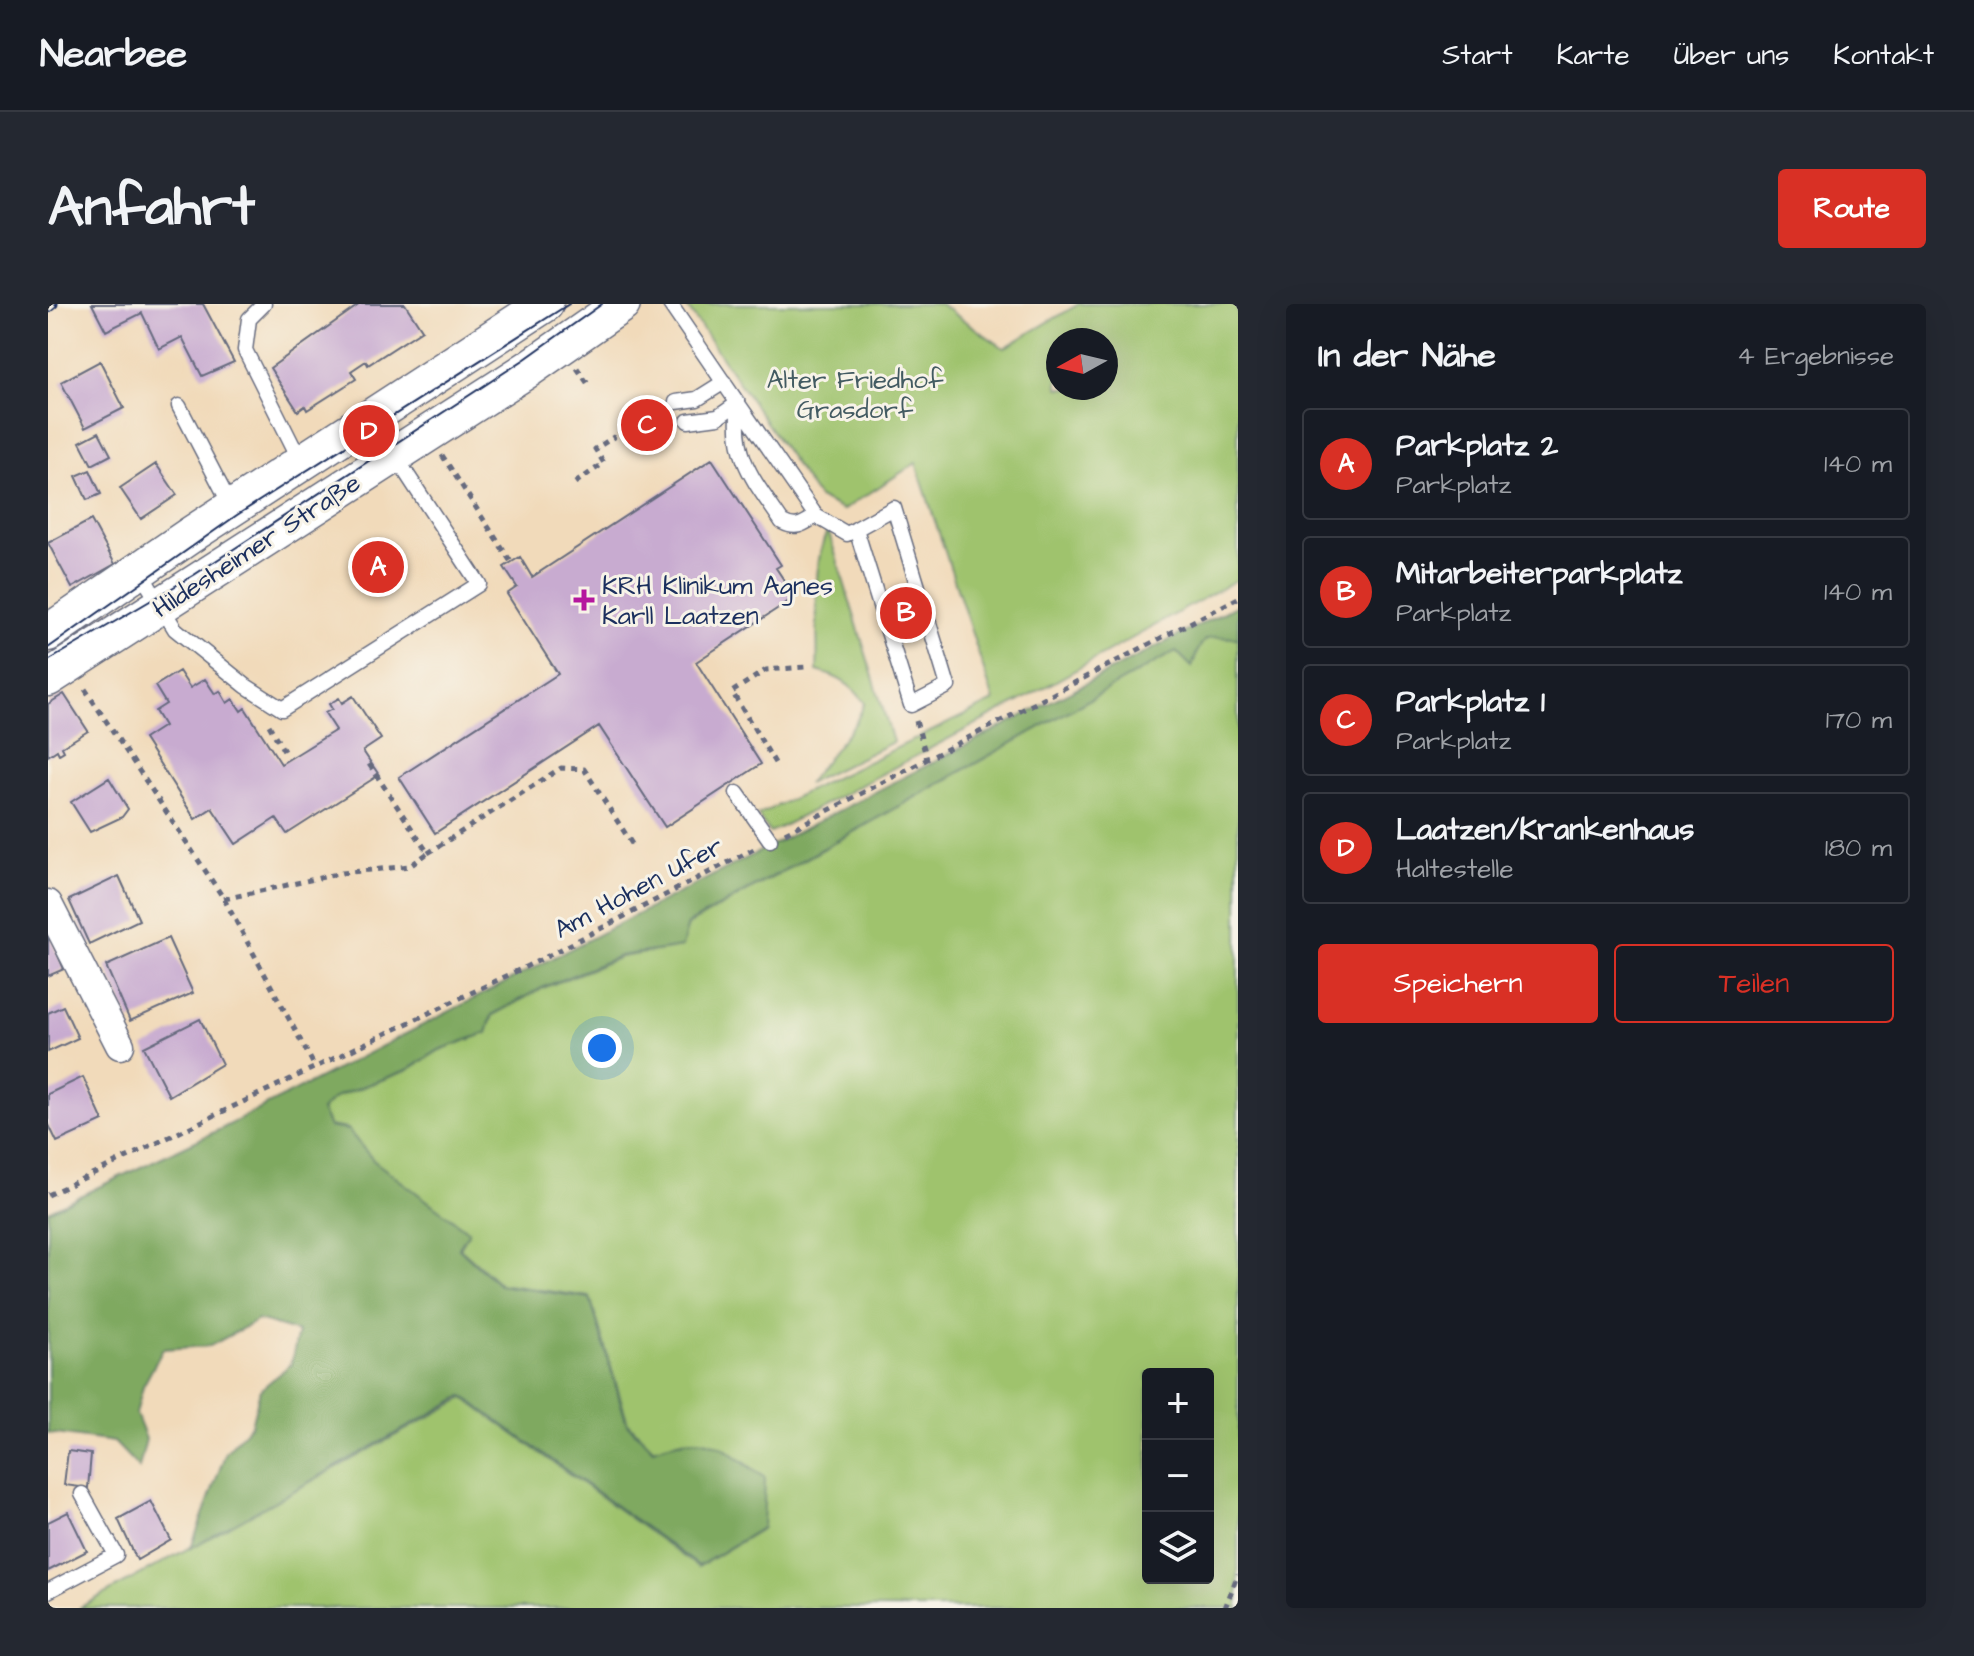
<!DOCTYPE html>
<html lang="de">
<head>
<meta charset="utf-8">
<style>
	:root { --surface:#171b24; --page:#242831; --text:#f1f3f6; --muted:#9ea1a6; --line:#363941; --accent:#d93025 }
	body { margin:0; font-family:"Architects Daughter",sans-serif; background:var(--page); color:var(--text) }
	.controls { position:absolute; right:24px; bottom:24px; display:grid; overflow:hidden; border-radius:8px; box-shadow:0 8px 32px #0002 }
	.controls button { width:72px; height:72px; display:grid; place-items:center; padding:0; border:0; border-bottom:2px solid var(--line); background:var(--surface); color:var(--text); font:40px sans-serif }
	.compass { position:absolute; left:998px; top:24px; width:72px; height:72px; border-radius:50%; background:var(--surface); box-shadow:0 8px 32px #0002; rotate:262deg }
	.you { position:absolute; left:554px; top:744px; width:28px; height:28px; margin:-20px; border:6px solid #fff; border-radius:50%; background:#1a73e8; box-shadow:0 0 0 12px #1a73e833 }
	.badge { display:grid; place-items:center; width:52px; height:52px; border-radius:50%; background:var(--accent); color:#fff; font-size:26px; font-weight:700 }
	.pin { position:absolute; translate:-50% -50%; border:4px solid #fff; box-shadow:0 2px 8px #0006 }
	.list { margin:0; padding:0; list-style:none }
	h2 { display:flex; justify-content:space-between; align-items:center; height:104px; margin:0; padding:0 32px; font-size:34px }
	h2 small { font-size:26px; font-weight:400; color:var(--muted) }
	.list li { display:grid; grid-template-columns:52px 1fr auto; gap:24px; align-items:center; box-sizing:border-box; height:112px; margin:0 16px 16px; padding:0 16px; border:2px solid var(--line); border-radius:8px }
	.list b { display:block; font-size:30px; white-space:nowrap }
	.list p { margin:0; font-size:26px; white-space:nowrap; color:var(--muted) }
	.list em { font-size:26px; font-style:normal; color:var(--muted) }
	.actions { display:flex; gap:16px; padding:24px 32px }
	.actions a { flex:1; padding:18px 0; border:2px solid var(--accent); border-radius:8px; text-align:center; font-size:28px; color:var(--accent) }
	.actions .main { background:var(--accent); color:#fff }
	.icon { flex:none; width:44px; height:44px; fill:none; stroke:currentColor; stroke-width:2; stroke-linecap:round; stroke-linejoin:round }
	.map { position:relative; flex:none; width:1190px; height:1304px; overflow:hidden; border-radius:8px }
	header { display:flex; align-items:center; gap:48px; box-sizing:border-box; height:112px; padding:0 40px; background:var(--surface); border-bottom:2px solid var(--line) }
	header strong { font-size:38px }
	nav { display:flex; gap:44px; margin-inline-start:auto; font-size:28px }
	.intro { display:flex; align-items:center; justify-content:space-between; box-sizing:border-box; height:192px; padding:0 48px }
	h1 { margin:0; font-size:56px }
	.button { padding:20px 36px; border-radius:8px; background:var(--accent); color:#fff; font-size:28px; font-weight:700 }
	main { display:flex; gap:48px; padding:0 48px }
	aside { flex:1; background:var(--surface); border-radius:8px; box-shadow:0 8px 32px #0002 }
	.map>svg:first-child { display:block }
</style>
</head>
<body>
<header>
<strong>Nearbee</strong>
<nav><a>Start</a><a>Karte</a><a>Über uns</a><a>Kontakt</a></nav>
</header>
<div class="intro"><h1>Anfahrt</h1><a class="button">Route</a></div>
<main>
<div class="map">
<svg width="1190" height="1304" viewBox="0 0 1190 1304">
	<rect width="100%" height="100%" fill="#f7f3e8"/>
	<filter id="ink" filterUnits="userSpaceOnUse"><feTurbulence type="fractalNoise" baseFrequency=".0125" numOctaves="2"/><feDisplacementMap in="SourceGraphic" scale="16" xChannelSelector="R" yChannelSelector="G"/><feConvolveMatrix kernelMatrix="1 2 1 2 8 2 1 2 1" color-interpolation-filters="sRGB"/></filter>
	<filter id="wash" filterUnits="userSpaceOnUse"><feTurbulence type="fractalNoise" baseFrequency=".006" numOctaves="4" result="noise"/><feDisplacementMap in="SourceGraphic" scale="32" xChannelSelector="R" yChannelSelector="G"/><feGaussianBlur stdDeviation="1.8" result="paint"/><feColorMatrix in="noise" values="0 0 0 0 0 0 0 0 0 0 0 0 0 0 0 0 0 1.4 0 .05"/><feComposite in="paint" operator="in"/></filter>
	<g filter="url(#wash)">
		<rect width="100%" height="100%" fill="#f1daba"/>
		<!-- green -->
		<path fill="#9fc36d" stroke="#5d7966" stroke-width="2" fill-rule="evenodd" d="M637,0h255l64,44 75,-44h159v275l-218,122 -250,132 -12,-18 236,-114 -78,-238 -73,47 -25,-12zM1010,36h48v48h-48z
			M780,226l65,212 -86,42 49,-62 9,-19c-14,-19 -26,-26 -48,-32 3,-43 -8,-105 11,-141z
			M1161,332l29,2v970h-1159l385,-210 234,169 65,-39v-52c-42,-30 -56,-48 -109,-27l-26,-26 -38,-126 -90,-13 -40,-36 9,-16 -98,-73 -24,-30 -18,-3 -8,-16 15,-13 70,-26 34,-21 47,-17 6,-18 50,-27 78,-31 60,-10 7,-22 488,-274 15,15 9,-23zM1100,1070h60v204h-60z"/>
		<!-- forest -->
		<path fill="#7fa960" stroke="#4d6c5f" stroke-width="2" d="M1190,301v33c-33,-2 -35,-4 -46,29l-16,-16 -488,273 -6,23 -62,9 -76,31 -52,28 -5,18 -48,17 -32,20 -70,26 -16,14 8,17 19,3 26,31 95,71 -10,16 40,37 91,13 37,126 26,25c58,-20 66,-3 112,29l-2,49 -64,39 -236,-170 -272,152 35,-96 25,-27 9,-35 31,-26 7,-32 -40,-12 -48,26 -47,3 -20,37 -7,28 10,25 -7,29 -25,-26 -66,-9v-222l175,-83z"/>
		<g id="blocks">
			<!-- building -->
			<path fill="#c8abd0" d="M44,0h111l31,58 -32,14 -20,-39 -23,12 -17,-36 -36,18z
				M312,0h45l17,26 -54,35 -2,-4 -15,10 5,8 -49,31 -2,-4 -7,5 -28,-43z
				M52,57l24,47 -39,20 -24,-46z
				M51,128l12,23 -19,10 -12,-23z
				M664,155l69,106 -5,3 19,29 -99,65 65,102 -96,63 -66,-101 -164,107 -36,-56 159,-103 -51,-80 10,-7 -13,-20 16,-10 12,20z
				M108,160l21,31 -36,24 -21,-31z
				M42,166l11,24 -14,6 -11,-24z
				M43,216l24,44 -43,24 -24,-45z
				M131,367l11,17 15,-9 10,15 5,-3 7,12 6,-4 8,12 4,-3 36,56 55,-34 -11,-17 7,-4 -3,-5 10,-6 3,5 11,-7 28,43 -18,12 16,24 -92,59 -11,-16 -40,26 -24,-36 -17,11 -51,-80 20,-13 -9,-15 11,-7 -11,-18z
				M16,390l24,37 -26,16 2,4 -5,3 -2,-4 -9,6v-52z
				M61,474l19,31 -6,8 -32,15 -19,-30z
				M71,572l20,44 -50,24 -20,-44z
				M0,629l16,36 -16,7z
				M120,634l25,55 -63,28 -24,-55z
				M15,702l15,32 -30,14v-39z
				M152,715l22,45 -53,32 -25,-49z
				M35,773l20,44 -46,21 -9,-19v-29z
				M20,1147l23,3 -3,34 -24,-3z
				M103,1197l20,39 -34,20 -19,-41z
				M20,1208l19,39 -39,20v-49z"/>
		</g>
	</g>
	<g filter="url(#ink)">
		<use href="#blocks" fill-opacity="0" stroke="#666b7e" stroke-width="2"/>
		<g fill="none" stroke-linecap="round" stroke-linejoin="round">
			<defs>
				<path id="service" d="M216,0l-15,15 -4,31 56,112
					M622,0l69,101
					M628,98l21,-3 27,-17
					M131,102l53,102
					M640,117l30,-4 20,-14
					M768,212c-13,8 -19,14 -34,6 -28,-42 -50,-64 -43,-117l77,111 31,18 9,-5 55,176 37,-19 -54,-178 -38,21
					M92,268l35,57 71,57 36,23 197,-125 -84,-128
					M689,489l33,47
					M0,1287l68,-36 -34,-61"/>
				<path id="minor" d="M0,600l72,141"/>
				<path id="tertiary" d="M0,329l141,-97 356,-232
					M0,374l482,-310 92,-64"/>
			</defs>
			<!-- service casing -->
			<use href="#service" stroke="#666b7e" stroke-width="17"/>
			<!-- minor casing -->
			<use href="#minor" stroke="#666b7e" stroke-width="31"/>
			<!-- tertiary casing -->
			<use href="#tertiary" stroke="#666b7e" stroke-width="39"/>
			<!-- path -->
			<path stroke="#666b7e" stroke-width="5" stroke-dasharray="6 6" stroke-linecap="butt" d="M529,64l11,16
				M394,151l69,107
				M527,179l29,-20 -9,-14 20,-13
				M37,385l139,210 91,168
				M868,417l11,38
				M221,421l16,28
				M727,459l-43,-71 34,-22 40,-3
				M737,529l453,-235
				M380,549l133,-85 23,1 48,75
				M176,595l118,-26 68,-7 18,-13 -59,-89
				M0,891l494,-236 212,-110
				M1177,1304l13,-34"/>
			<!-- service -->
			<use href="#service" stroke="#fff" stroke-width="14"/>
			<!-- minor -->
			<use href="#minor" stroke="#fff" stroke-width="28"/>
			<!-- tertiary -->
			<use href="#tertiary" stroke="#fff" stroke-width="36"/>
			<!-- tram -->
			<path stroke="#1b2f5e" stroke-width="2" d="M0,344l189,-133 332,-211
				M0,357l146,-86 331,-216 77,-55"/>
			<defs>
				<path id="rail" d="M0,5l6,-5"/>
			</defs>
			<!-- rail casing -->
			<use href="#rail" stroke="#1b2f5e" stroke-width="9"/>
			<!-- rail -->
			<use href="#rail" stroke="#f7f3e8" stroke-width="6" stroke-dasharray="18" stroke-linecap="butt"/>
		</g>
	</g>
	<!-- markers -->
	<path fill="#b5179e" stroke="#f7f3e8" stroke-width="3" d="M532 284h8v8h8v8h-8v8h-8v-8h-8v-8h8z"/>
	<g text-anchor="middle" stroke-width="6" stroke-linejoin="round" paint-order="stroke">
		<!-- park labels -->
		<g font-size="26" fill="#435b62" stroke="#f7f3e8">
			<text x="807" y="84">Alter Friedhof<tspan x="807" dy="30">Grasdorf</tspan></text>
		</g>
		<!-- street labels -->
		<g font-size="26" fill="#1b2f5e" stroke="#f7f3e8">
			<text transform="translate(208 241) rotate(-33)" y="9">Hildesheimer Straße</text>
			<text transform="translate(590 583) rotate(-28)" y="9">Am Hohen Ufer</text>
		</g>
		<!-- poi labels -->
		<g font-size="26" fill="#1b2f5e" stroke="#f7f3e8" text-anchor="start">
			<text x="554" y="290">KRH Klinikum Agnes<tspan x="554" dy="30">Karll Laatzen</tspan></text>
		</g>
	</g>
</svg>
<div class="controls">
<button>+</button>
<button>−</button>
<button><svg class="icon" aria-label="layers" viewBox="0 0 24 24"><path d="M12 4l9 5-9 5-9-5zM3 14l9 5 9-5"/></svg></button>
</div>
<svg class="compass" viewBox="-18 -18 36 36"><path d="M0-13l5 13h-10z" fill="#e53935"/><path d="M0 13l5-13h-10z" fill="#9ea1a6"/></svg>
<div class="you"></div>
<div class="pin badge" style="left:330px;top:263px">A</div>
<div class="pin badge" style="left:858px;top:309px">B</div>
<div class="pin badge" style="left:599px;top:121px">C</div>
<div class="pin badge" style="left:321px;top:127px">D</div>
</div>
<aside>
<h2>In der Nähe<small>4 Ergebnisse</small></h2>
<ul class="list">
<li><span class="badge">A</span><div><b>Parkplatz 2</b><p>Parkplatz</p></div><em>140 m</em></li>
<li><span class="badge">B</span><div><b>Mitarbeiterparkplatz</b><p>Parkplatz</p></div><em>140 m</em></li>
<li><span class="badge">C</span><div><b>Parkplatz 1</b><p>Parkplatz</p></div><em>170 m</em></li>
<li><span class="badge">D</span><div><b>Laatzen/Krankenhaus</b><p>Haltestelle</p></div><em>180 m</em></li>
</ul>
<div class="actions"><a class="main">Speichern</a><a>Teilen</a></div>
</aside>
</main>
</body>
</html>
